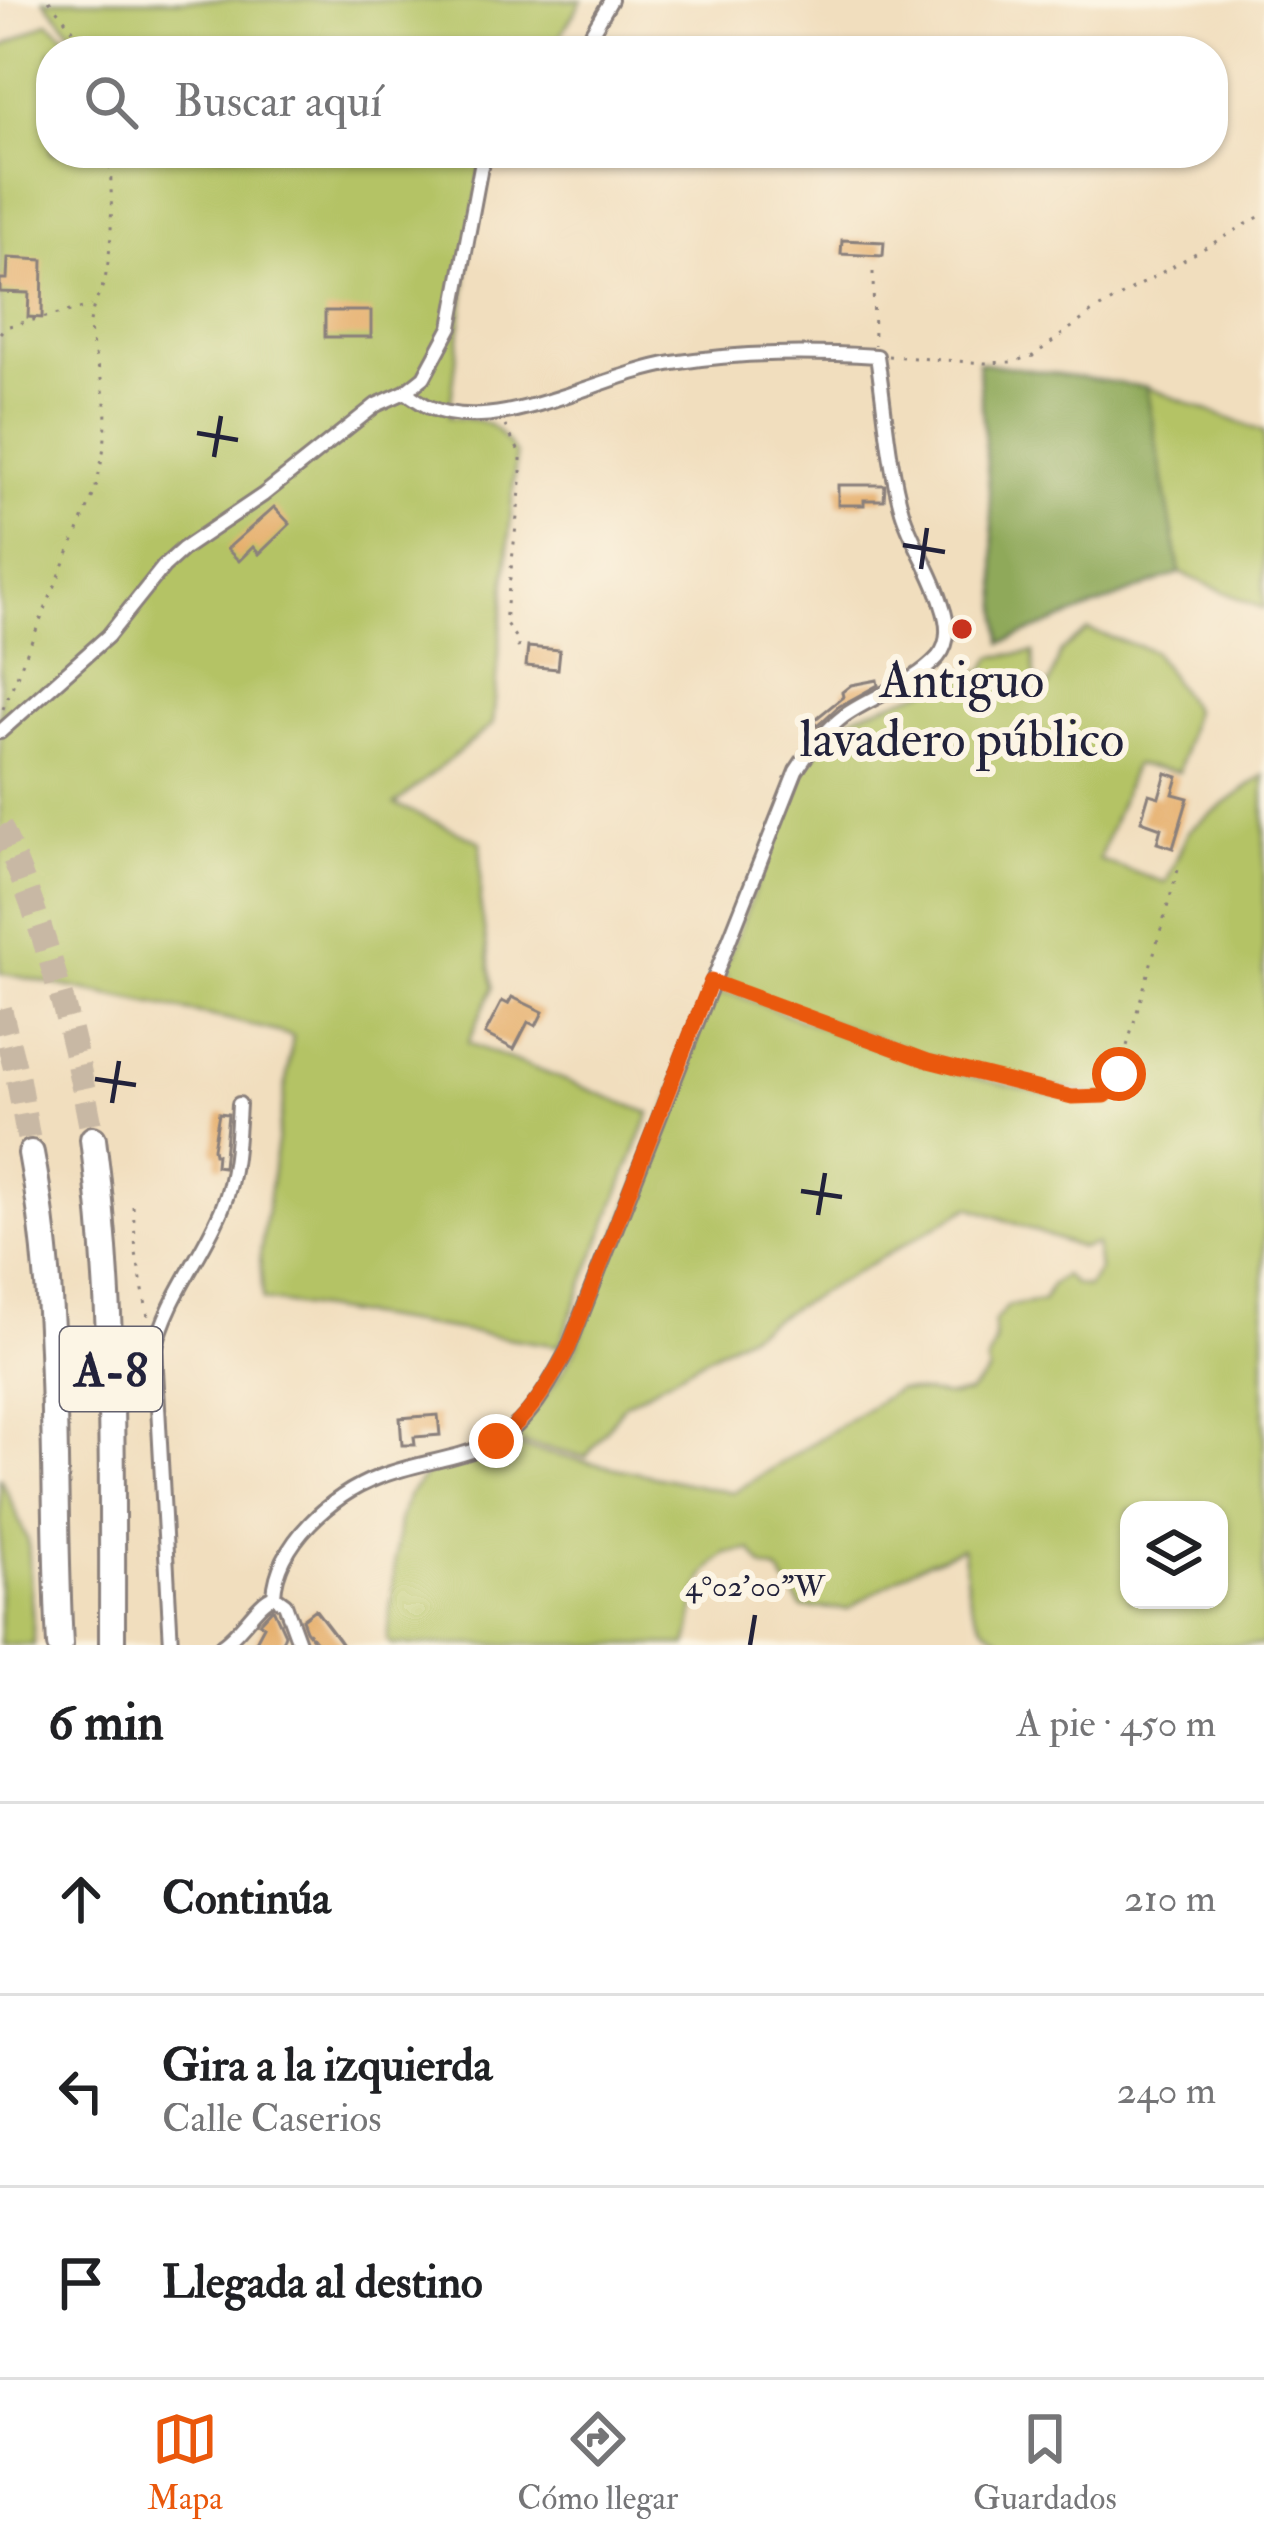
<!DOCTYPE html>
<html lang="es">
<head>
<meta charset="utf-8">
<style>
	:root { --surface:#fff; --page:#f6f6f6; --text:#202124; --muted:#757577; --line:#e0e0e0; --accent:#ea580c }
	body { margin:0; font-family:"IM FELL Double Pica",serif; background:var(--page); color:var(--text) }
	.controls { position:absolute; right:36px; bottom:36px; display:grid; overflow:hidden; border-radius:24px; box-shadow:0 3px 9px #0004 }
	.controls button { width:108px; height:108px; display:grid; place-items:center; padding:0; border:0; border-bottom:3px solid var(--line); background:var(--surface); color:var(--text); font:60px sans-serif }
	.stop { position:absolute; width:36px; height:36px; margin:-27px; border:9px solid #ea580c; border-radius:50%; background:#fff }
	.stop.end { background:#ea580c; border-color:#fff; box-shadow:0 3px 12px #0008 }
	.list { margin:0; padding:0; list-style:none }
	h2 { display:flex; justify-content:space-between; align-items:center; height:156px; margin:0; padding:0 48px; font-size:51px }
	h2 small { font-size:39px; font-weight:400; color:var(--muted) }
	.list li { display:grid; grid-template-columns:78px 1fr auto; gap:36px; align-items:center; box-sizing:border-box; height:192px; padding:0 48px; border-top:3px solid var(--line) }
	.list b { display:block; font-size:45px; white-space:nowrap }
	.list p { margin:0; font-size:39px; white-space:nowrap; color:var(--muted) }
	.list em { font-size:39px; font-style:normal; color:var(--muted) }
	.icon { flex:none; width:66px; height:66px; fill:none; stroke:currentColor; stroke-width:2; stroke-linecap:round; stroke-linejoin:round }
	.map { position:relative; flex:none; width:1264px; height:1645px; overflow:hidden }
	.search { position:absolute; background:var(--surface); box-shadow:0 3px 9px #0004; left:36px; right:36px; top:36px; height:132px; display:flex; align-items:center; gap:30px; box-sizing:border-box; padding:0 42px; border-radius:48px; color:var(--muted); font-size:45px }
	.sheet { height:732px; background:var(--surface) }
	nav { display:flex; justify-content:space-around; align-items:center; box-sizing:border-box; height:168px; border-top:3px solid var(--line); background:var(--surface); font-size:33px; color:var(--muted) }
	nav a { display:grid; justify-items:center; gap:6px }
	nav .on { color:var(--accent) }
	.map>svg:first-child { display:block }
</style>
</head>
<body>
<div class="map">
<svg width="1264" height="1645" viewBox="0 0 1264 1645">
	<rect width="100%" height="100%" fill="#fcf5e5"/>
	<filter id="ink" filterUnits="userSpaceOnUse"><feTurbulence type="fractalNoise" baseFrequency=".00833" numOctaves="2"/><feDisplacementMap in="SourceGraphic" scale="24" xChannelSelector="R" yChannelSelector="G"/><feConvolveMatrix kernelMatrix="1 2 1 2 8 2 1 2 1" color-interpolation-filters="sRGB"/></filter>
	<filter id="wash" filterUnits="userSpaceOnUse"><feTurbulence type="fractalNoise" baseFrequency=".004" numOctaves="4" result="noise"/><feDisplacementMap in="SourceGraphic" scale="48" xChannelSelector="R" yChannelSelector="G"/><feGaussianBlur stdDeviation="2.7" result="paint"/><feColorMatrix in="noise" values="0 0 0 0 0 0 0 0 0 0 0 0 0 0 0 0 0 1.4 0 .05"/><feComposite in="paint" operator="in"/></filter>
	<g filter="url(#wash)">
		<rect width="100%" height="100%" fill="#f1debe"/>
		<!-- green -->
		<path fill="#b4c365" stroke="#6b7250" stroke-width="3" fill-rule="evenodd" d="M44,0h538l-31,51h-463z
			M48,22l37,29h-34v102h438l-8,14 -32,250c40,3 44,5 67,38l-23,269 -98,80 86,38 -1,60 13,85 -25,56 182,70 -91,233 -296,-46 -3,-45 33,-219 -66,-17 -227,-46v-925z
			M1146,387l118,45v177l-84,-36z
			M1088,630l65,21 40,59 -14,62 -45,-7 -35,95 67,23 23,-53 75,-55v870h-277l13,-8c-36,-17 -31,-54 -38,-89l-46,19 -68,42 -46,-1 -24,-37 -15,-4 -12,-17 -25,3c-6,6 -16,14 -21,22 -13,21 -10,48 -18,70h-295l-5,-5 12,-119 10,-27 26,-29 68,-21 230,49 165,-104 51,7 20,-3 20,-21 -2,-9 8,-20 -1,-21 14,-16 35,-5 8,-16 13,-10 10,9 13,3 12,-17 -3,-26 -15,4 -111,-41 -345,197 -39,53 -76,-16 40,-51 27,-43 42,-118 94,-235h21l128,49 92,30 132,30 18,-2 -13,-7 -131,-27 -217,-76 -15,-10 -5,-10 78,-201 34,-41 21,-14 129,-46 7,-12 41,-5 2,26 14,8 12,-35zM1129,1510h90v90h-90z
			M0,1476l28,65 6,104h-34z"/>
		<!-- forest -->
		<path fill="#8fa95a" stroke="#58664a" stroke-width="3" d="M978,362l168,25 34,186 -178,70z"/>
		<g id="blocks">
			<!-- building -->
			<path fill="#e6b06e" d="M842,240l42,2 -1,14 -42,-2z
				M8,258l35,2 -1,58 -14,-1 1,-24 -29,-1v-13h7z
				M325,311h46v26h-46z
				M838,485h47l-1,15h-20v5h-26z
				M274,507l16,17 -31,30 -6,-7 -14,14 -12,-12z
				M528,647l32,3 -2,19 -32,-3z
				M877,680l1,5 -40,22 -21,19 -4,-5 30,-24 -1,-5 9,-7z
				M1166,773l12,4 -5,17 15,4 -15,50 -16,-5 4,-15 -20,-7 8,-27 10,3z
				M512,997l31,15 -7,14 -8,-4 -14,27 -29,-15 17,-33 6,3z
				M219,1113l9,1 -5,53 -7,-1 1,-12h-3l-1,-6z
				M438,1415l2,20 -26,2 1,8h-13l-2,-27z
				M273,1608l12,26 -4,11h-14l-11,-4 8,-15 -5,-3z
				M315,1609l23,30 4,6h-24l-12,-15 -4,-11z"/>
		</g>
	</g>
	<g filter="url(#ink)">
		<use href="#blocks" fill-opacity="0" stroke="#8a807c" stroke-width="3"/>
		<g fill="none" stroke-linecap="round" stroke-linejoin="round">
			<!-- highway-tunnel -->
			<path stroke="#c8b8a4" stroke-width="24" stroke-dasharray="24 12" stroke-linecap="butt" d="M0,826c45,99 74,206 93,313
				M0,1009l18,71 13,73"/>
			<defs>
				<path id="street" d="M581,51l30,-51
					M0,732l108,-96 56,-70 19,-17 80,-54 113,-90 29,-13 19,-15 27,-50 30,-161 9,-13
					M274,1596c3,-53 58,-101 105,-119 37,-15 79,-17 115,-35 34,-18 57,-60 74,-93l228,-578c13,-20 28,-40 48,-55 29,-21 69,-31 94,-59 13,-15 10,-35 4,-52 -9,-33 -30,-61 -40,-94 -14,-49 -17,-104 -25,-155 -69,-4 -135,-4 -204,7 -71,11 -176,75 -244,44 -8,-4 -16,-10 -24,-15
					M171,1645l-16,-294c11,-53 49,-96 68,-145 13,-32 14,-68 16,-102
					M222,1645c20,-13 36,-44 52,-49l11,8 15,41"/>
				<path id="highway" d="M93,1139c22,168 19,337 19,506
					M31,1153c31,162 20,328 29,492"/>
			</defs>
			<!-- street casing -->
			<use href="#street" stroke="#8a807c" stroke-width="18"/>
			<!-- highway casing -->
			<use href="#highway" stroke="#8a807c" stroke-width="30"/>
			<!-- path -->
			<path stroke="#8a807c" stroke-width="3" stroke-dasharray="3 9" stroke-linecap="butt" d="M49,0l41,51
				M873,272l1,73
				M0,333l5,-6 86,-21
				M888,356l97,7 26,-1 22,-6 58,-43 173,-99
				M505,426l16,29v27l-16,140 12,18 2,12
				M3,709l92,-218c8,-34 15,-66 8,-101 -3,-21 -12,-43 -13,-64 0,-20 13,-34 16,-52 8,-39 5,-82 4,-121
				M723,986c102,38 202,77 308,101 21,5 53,18 73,9 10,-4 12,-14 15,-22l61,-211
				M133,1206l3,47 13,69"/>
			<!-- street -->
			<use href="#street" stroke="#fff" stroke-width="12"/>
			<!-- highway -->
			<use href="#highway" stroke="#fff" stroke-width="24"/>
		</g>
	</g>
	<g fill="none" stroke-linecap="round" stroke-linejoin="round" filter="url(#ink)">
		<!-- route -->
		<path stroke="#ea580c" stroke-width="15" d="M496,1441c33,-23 53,-57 72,-92l143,-368 217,80 144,36 33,-1 8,-7 6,-15"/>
	</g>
	<!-- ticks -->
	<path fill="none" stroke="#22223b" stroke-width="4.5" d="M197,433l41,7M214,457l7,-41M903,545l42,7M921,569l6,-41M95,1079l41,6M112,1103l7,-42M801,1191l41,6M818,1215l7,-42M750,1645l5,-30"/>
	<!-- markers -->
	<circle fill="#c8321e" stroke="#fcf5e5" stroke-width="4.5" cx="962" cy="629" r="12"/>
	<g text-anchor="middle" stroke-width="12" stroke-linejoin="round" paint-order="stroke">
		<!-- shield labels -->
		<rect fill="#fcf5e5" stroke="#63616e" stroke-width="3" x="60" y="1327" width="102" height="84" rx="9"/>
		<g font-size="48" font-weight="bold" fill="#22223b">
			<text x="111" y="1386">A-8</text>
		</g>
		<!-- poi labels -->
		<g font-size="51" fill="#22223b" stroke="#fcf5e5">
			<text x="962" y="697">Antiguo<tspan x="962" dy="59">lavadero público</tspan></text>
		</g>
	</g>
	<g font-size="30" text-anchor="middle" fill="#22223b" stroke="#fcf5e5" stroke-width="12" stroke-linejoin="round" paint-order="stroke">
		<text x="755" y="1596">4°02'00"W</text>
	</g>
</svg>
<div class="controls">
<button><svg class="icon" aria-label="layers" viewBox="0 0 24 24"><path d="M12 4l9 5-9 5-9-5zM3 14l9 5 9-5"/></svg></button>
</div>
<div class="stop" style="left:1119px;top:1074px"></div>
<div class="stop end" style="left:496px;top:1441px"></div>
<div class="search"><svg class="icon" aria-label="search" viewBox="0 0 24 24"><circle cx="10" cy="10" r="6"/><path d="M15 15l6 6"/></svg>Buscar aquí</div>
</div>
<section class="sheet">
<h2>6 min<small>A pie · 450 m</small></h2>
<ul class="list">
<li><svg class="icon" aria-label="ahead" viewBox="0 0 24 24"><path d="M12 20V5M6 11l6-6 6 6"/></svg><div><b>Continúa</b></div><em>210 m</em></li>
<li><svg class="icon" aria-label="left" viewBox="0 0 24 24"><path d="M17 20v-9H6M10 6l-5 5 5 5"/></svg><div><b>Gira a la izquierda</b><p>Calle Caserios</p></div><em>240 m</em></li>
<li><svg class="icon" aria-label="arrive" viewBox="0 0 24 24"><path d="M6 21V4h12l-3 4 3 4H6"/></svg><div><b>Llegada al destino</b></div></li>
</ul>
</section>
<nav>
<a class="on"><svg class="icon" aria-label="map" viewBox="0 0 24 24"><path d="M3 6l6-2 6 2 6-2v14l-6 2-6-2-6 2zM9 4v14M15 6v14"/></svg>Mapa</a>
<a><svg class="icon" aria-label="directions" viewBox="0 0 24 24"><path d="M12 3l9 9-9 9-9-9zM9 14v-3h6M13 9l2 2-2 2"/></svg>Cómo llegar</a>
<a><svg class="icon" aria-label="saved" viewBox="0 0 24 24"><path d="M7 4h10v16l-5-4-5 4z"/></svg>Guardados</a>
</nav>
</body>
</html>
